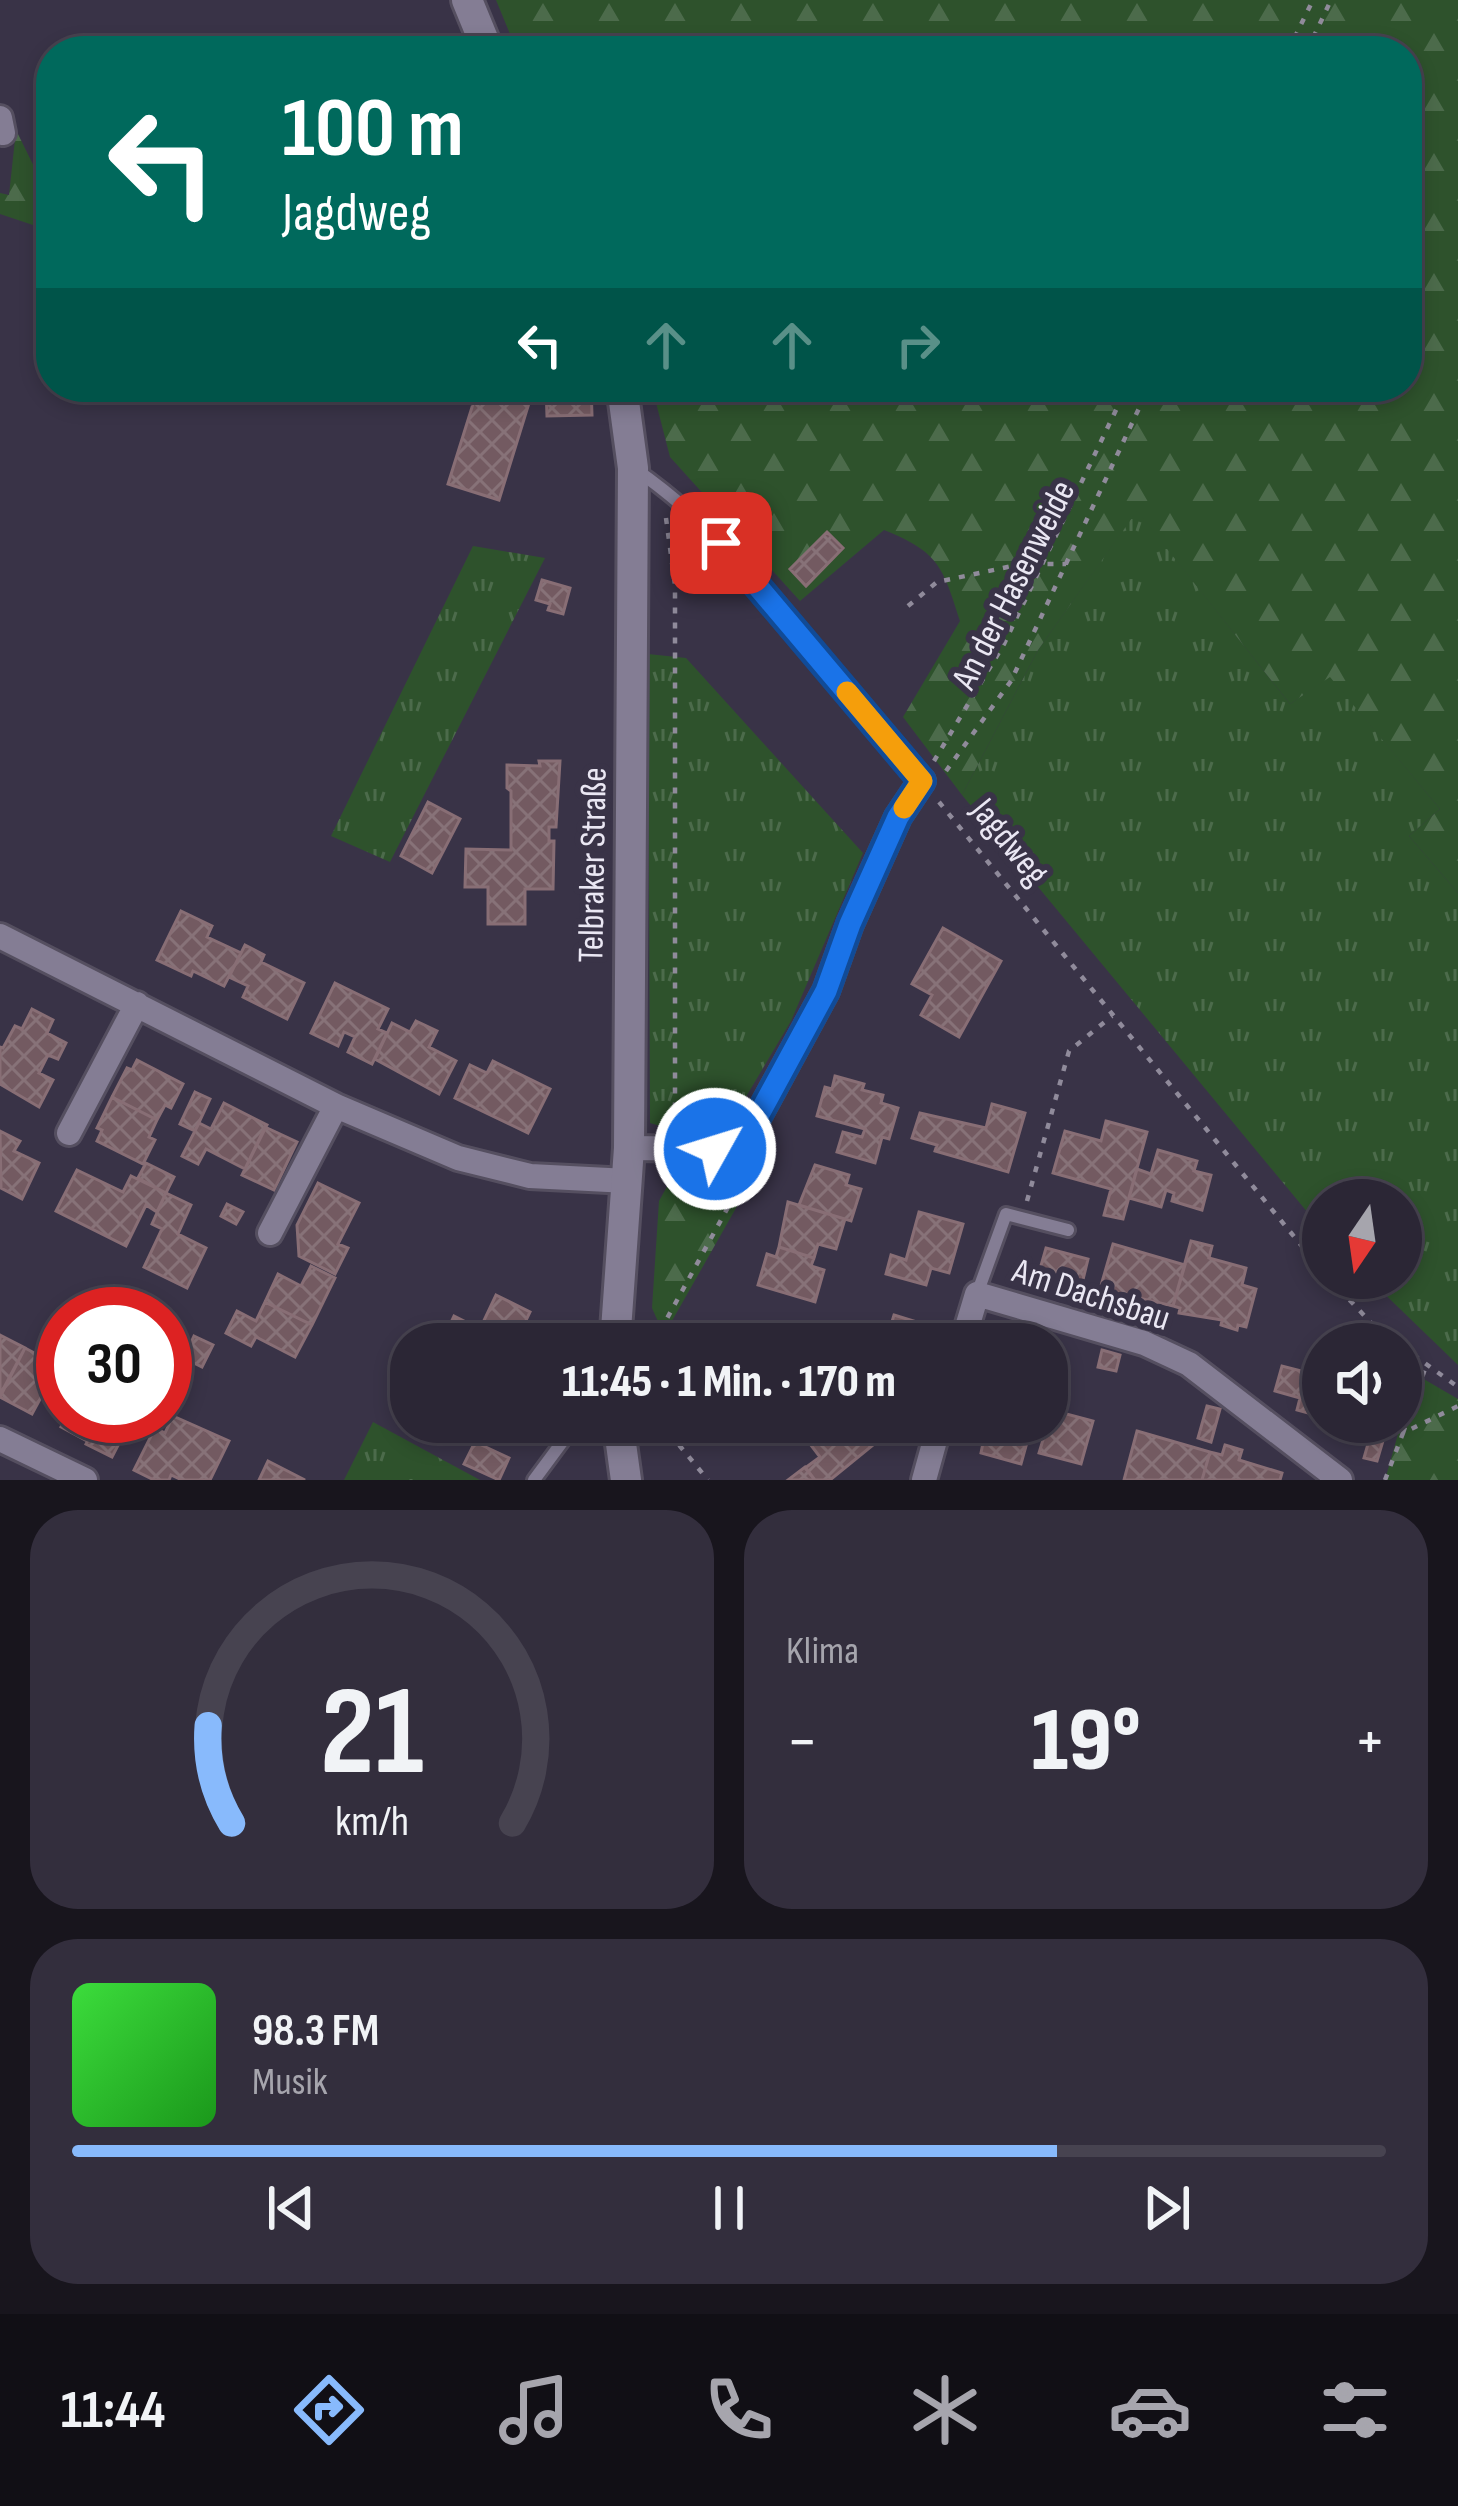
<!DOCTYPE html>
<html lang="de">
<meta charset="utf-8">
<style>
body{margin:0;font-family:"Sofia Sans Condensed",sans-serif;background:#332e3d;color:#f1f3f6;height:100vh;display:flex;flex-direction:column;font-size:45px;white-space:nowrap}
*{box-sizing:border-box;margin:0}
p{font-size:39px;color:#a6a5ad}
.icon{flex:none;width:66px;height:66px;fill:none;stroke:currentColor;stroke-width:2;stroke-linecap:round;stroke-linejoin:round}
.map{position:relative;height:1480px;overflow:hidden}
.side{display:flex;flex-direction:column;gap:30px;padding:30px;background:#18151d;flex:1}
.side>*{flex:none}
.hud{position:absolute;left:36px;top:36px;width:1386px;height:366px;border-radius:48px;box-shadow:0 6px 18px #0003,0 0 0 3px #474350;background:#00695c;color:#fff;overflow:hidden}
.needle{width:78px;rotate:193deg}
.controls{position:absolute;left:1302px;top:1179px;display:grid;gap:24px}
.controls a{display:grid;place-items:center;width:120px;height:120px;border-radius:50%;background:#2b2635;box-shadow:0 6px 18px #0003,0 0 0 3px #474350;font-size:60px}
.speed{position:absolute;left:36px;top:1287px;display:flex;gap:24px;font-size:60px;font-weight:700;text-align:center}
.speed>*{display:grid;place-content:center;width:156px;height:156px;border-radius:50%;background:#2b2635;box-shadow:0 6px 18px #0003,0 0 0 3px #474350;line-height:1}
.speed .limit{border:18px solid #d22;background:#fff;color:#111}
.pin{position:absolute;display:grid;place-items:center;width:102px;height:102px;color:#fff;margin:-51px;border-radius:24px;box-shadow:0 6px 18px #0006}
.me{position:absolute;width:132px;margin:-66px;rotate:51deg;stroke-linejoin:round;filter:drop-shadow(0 0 9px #0008)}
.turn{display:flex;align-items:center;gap:42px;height:252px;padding:0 48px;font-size:54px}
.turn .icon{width:156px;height:156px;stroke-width:2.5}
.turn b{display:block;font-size:84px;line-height:102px}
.lanes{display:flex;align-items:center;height:114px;padding:0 48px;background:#0003;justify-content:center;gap:60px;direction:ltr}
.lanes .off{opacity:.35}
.big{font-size:90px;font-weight:800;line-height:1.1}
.side .card{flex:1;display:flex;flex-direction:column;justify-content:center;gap:18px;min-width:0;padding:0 42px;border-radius:48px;background:#332e3d}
.side .dial{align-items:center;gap:0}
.dial svg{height:312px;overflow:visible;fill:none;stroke:#474350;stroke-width:7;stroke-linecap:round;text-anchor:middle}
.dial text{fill:#f1f3f6;stroke:none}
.song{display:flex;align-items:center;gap:36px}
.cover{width:144px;height:144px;border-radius:18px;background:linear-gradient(135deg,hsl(120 70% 55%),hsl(120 70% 35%))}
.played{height:12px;border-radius:6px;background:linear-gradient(90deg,#88bafc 75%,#474350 75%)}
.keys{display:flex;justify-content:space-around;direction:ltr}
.heat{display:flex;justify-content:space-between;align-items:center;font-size:66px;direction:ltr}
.side .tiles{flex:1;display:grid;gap:30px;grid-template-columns:1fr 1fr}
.card:last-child{grid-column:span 2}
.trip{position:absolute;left:390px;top:1323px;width:678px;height:120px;border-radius:48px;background:#2b2635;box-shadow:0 6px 18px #0003,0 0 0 3px #474350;font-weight:800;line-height:120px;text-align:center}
.tab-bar{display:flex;height:192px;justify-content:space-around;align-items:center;background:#110f15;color:#a6a5ad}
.tab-bar .icon{width:84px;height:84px}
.tab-bar .active{color:#88bafc}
.tab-bar b{font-size:54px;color:#f1f3f6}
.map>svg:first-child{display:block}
</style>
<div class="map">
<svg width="1458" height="1480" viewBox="0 0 1458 1480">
<defs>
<pattern id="grass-tufts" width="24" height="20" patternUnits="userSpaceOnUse" patternTransform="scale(3)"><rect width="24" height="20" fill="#2e522c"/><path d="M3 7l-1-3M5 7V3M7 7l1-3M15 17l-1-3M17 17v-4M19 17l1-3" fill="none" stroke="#4c6b4b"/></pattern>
<pattern id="forest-firs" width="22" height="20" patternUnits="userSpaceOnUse" patternTransform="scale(3)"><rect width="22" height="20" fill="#2e522c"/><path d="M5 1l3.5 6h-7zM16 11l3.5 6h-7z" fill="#4c6b4b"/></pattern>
<pattern id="building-cross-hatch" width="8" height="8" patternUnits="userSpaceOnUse" patternTransform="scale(3)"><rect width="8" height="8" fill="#735a61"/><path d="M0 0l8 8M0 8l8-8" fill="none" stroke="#877278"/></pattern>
</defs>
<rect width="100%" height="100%" fill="#393347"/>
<path fill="url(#grass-tufts)" d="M1137,510L1290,704L1330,676L1440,809L1409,836L1458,893V1365L1368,1278H1401V1200H1323V1231L962,795L1038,650Z
M473,546L545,558L390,862L331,836Z
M648,654L686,658L863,853L791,1021L731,1122L691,1135L650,1123Z
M373,1422L480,1480H344Z"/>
<path fill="url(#forest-firs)" d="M496,0H1458V893L1409,836L1440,809L1330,677L1290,704L1137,511L1038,650L962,795L903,717L960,621C943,567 939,552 884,530L800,601L670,457L652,387H1407V51H517Z
M16,130L51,201V231L0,214V193L9,195Z
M765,1157L664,1335L652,1308L659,1201L680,1163C709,1169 734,1160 765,1157Z
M1415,1374L1458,1399V1480H1385Z"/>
<path fill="url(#building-cross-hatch)" stroke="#886e75" stroke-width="3" d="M303,38L305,51H234V48Z
M417,387H534L499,500L448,484L473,404Z
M591,387L592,415L547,416L546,388Z
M827,532L843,548L806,586L790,569Z
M542,580L570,588L563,614L548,610L550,604L536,600Z
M539,761H560L556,827H549V841H554L553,889H525V924H488V887H465L466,849L511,850V791L507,788V765L540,766Z
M428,802L460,819L432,873L401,856Z
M181,911L212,926L207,937L241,953L224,986L193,971L191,976L157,960Z
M943,928L1001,961L959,1037L921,1015L932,995L912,984Z
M245,945L264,955L261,962L304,983L287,1019L243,997L248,986L229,977Z
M335,983L388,1009L378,1029L387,1033L372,1064L348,1052L355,1037L344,1032L338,1046L311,1033Z
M32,1009L53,1020L47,1033L66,1043L58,1059L48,1055L39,1073L53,1080L39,1107L0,1084V1047L3,1048L15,1026L22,1029Z
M416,1021L437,1031L429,1047L456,1061L439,1094L375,1059L392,1023L410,1032Z
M137,1060L183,1084L171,1108L165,1105L157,1120L112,1097L127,1068L132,1070Z
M493,1061L550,1089L528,1133L455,1098L470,1065L487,1073Z
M835,1076L864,1084L862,1090L883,1095L881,1103L898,1108L889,1139L882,1137L875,1163L837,1152L843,1132L862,1137L865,1129L817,1116L825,1087L832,1089Z
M195,1092L210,1099L195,1131L180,1124Z
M112,1097L157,1120L149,1137L155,1140L143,1164L97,1141L102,1130L97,1128Z
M224,1103L267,1125L245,1169L206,1149L198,1164L182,1156L199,1123L211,1129Z
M992,1104L1025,1113L1008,1172L935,1151L937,1145L912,1138L920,1113L986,1128Z
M1106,1121L1147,1132L1123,1219L1104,1215L1111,1189L1053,1173L1065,1131L1101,1141Z
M265,1127L297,1142L274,1190L242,1175Z
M0,1131L20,1141L14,1151L39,1163L22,1199L1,1188Z
M1158,1150L1197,1161L1194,1171L1211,1175L1202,1210L1172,1201L1174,1193L1166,1190L1161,1207L1129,1198L1137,1169L1151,1174Z
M146,1163L174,1177L166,1193L138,1178Z
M815,1165L849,1175L846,1185L861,1189L851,1221L799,1205Z
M77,1170L123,1192L131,1176L166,1193L157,1212L146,1205L126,1246L56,1211Z
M318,1183L359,1203L338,1244L348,1248L335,1274L299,1256L297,1225Z
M166,1193L191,1205L178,1234L206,1248L187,1288L144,1267L162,1229L152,1224Z
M788,1202L845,1219L836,1249L818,1244L814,1258L779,1247Z
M227,1204L243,1212L236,1224L221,1216Z
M919,1212L963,1224L949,1273L931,1268L926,1285L886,1274L891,1255L906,1260Z
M1191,1241L1212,1246L1209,1258L1246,1268L1242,1285L1256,1289L1246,1327L1238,1325L1237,1330L1221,1325L1222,1320L1179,1313L1180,1308L1173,1306Z
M1113,1244L1185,1265L1173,1306L1100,1289Z
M779,1247L814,1258L811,1266L824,1270L815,1302L758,1285L767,1254L776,1257Z
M1046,1248L1088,1259L1081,1288L1038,1276Z
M311,1266L335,1278L312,1325L265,1302L278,1274L301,1286Z
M496,1295L530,1312L519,1335L537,1344H441L454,1316L480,1329Z
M265,1302L312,1325L295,1357L256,1337L251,1346L226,1333L237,1311L256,1321Z
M894,1315L933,1327L928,1344H885Z
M0,1335L25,1348L0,1395Z
M194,1336L213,1345L202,1367L184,1358Z
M1316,1345L1323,1347V1417L1297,1410L1300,1398L1275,1391L1282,1366L1309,1373Z
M25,1348L55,1364L58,1357L63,1360L61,1395L46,1388L32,1414L0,1397Z
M1102,1350L1120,1355L1116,1371L1098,1367Z
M409,1385L411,1386V1420L395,1412Z
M1047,1391L1060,1394L1055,1411L1093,1421L1081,1464L1039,1453L1046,1430L1033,1426L1034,1422H1047Z
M1207,1406L1220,1409L1211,1442L1198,1438Z
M67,1416H100L87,1441L61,1427Z
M100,1416H152L141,1437L126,1430L112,1457L86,1444Z
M173,1416L229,1441L210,1480H182L171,1475L169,1480H154L134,1470L155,1428L165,1433Z
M416,1422H468L458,1443Z
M806,1422H855L873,1445L830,1480H815L805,1468L820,1457L798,1428Z
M971,1422H1014L1009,1441L1026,1446L1021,1464L981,1453L983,1443L967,1438Z
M1343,1422H1395L1391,1436L1385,1434L1377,1461L1364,1458L1372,1430Z
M1137,1431L1210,1452L1202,1480H1124Z
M475,1442L509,1458L499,1480L464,1464Z
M1225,1445L1242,1450L1239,1460L1282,1473L1280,1480H1202L1210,1452L1222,1455Z
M268,1461L305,1480H259Z
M805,1467L815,1480H788Z"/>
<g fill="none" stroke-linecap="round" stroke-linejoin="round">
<defs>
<path id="service" d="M635,469C747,546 835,677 922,781
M977,1294L1006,1214L1068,1230
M534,1480L577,1422"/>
<path id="minor" d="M0,118L3,133
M0,936L336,1106L458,1158L530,1176L628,1181
M69,1133L137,1004
M629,1148L715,1149L740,1138L757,1118L826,991L850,924L898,817L922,781
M270,1233L336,1106
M962,1344L977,1294L1144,1343L1189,1364L1340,1480
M0,1439L85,1480
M924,1480L940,1422"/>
<path id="tertiary" d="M467,0L488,51
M615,1344L629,1148L633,468L622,387
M618,1422L626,1480"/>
</defs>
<use href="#service" stroke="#554f60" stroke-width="18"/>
<use href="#minor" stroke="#554f60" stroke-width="30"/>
<use href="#tertiary" stroke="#554f60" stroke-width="36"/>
<path stroke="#908b9b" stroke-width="4.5" stroke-dasharray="6 9" stroke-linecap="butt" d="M1288,51L1313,0
M1307,51L1331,0
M666,518L675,585V1124
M908,606L937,582L1022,564H1066
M934,761L1004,644L1127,387
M946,771L1011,681L1149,387
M939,802L1323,1272
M1027,1201L1069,1051L1112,1016
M1329,1278L1374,1326L1398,1344
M653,1344L749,1169L746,1161
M1401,1346L1458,1387
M660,1422L708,1480
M1403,1433L1426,1366
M1385,1480L1403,1433L1458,1406"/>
<use href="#service" stroke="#847d94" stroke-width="12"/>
<use href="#minor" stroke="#847d94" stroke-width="24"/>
<use href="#tertiary" stroke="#847d94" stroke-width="30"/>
</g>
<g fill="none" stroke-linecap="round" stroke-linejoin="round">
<defs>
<path id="route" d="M715,1149L740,1138L757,1118L826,991L850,924L898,817L922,781L721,543"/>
</defs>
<use href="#route" stroke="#114b97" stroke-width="30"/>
<use href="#route" stroke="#1a73e8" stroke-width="21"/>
<path stroke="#f59e0b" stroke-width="21" d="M847,692L922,781L904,808"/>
</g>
<g text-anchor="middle" stroke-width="12" stroke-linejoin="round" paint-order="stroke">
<g font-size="36" fill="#eae7f3" stroke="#393347">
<text transform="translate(1012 584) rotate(-63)" y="13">An der Hasenweide</text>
<text transform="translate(1011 841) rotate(51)" y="13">Jagdweg</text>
<text transform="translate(591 865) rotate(-89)" y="13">Telbraker Straße</text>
<text transform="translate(1092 1293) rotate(18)" y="13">Am Dachsbau</text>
</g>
</g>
</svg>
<div class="controls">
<a><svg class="needle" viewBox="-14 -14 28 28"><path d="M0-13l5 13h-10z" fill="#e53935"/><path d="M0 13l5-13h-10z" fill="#a6a5ad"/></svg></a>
<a><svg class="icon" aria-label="sound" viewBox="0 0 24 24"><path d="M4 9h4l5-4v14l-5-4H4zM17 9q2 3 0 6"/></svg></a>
</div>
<div class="speed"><div class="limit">30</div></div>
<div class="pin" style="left:721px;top:543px;background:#d93025"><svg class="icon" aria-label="arrive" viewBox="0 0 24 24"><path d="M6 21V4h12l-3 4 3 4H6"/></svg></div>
<svg class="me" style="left:715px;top:1149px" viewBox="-20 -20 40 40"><circle r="17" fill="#1a73e8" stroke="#fff" stroke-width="3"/><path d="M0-11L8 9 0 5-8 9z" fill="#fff"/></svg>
<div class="trip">11:45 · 1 Min. · 170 m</div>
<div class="hud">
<div class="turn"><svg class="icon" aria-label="left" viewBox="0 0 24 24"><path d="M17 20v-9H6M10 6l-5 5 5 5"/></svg><div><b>100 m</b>Jagdweg</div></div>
<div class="lanes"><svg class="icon" aria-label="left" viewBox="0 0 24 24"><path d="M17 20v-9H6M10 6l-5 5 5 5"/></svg><svg class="icon off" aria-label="ahead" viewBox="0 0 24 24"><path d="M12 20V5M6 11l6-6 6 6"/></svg><svg class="icon off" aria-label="ahead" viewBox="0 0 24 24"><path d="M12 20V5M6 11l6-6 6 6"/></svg><svg class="icon off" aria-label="right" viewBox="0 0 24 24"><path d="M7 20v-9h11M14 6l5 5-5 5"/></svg></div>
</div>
</div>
<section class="side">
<div class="tiles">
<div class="card dial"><svg viewBox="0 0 100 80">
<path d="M14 69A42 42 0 1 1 86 69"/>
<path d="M14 69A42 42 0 0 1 8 44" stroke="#88bafc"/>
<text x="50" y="56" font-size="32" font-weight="700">21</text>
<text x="50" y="72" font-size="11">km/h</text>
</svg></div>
<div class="card"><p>Klima</p>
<div class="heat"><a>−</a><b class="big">19°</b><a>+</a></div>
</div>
<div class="card">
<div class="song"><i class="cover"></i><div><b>98.3 FM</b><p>Musik</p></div></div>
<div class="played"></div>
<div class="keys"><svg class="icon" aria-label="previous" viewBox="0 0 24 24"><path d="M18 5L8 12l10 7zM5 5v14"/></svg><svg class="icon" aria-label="pause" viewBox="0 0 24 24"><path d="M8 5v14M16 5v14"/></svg><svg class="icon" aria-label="next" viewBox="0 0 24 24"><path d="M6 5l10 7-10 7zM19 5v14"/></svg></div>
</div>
</div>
</section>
<nav class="tab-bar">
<b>11:44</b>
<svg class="icon active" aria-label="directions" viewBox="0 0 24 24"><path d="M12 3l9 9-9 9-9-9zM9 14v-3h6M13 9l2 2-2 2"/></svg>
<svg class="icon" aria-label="music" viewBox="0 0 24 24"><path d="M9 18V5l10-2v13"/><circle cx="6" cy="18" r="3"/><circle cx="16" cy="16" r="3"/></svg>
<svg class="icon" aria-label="phone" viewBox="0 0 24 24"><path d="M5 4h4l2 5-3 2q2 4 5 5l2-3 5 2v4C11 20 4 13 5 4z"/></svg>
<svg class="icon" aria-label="climate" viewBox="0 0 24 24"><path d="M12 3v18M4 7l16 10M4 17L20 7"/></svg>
<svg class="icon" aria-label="car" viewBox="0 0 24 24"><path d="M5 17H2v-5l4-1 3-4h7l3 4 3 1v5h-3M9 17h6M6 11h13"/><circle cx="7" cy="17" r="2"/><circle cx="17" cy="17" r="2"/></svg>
<svg class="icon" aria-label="filters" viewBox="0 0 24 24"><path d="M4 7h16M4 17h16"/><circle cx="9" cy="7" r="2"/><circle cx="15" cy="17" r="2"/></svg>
</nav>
